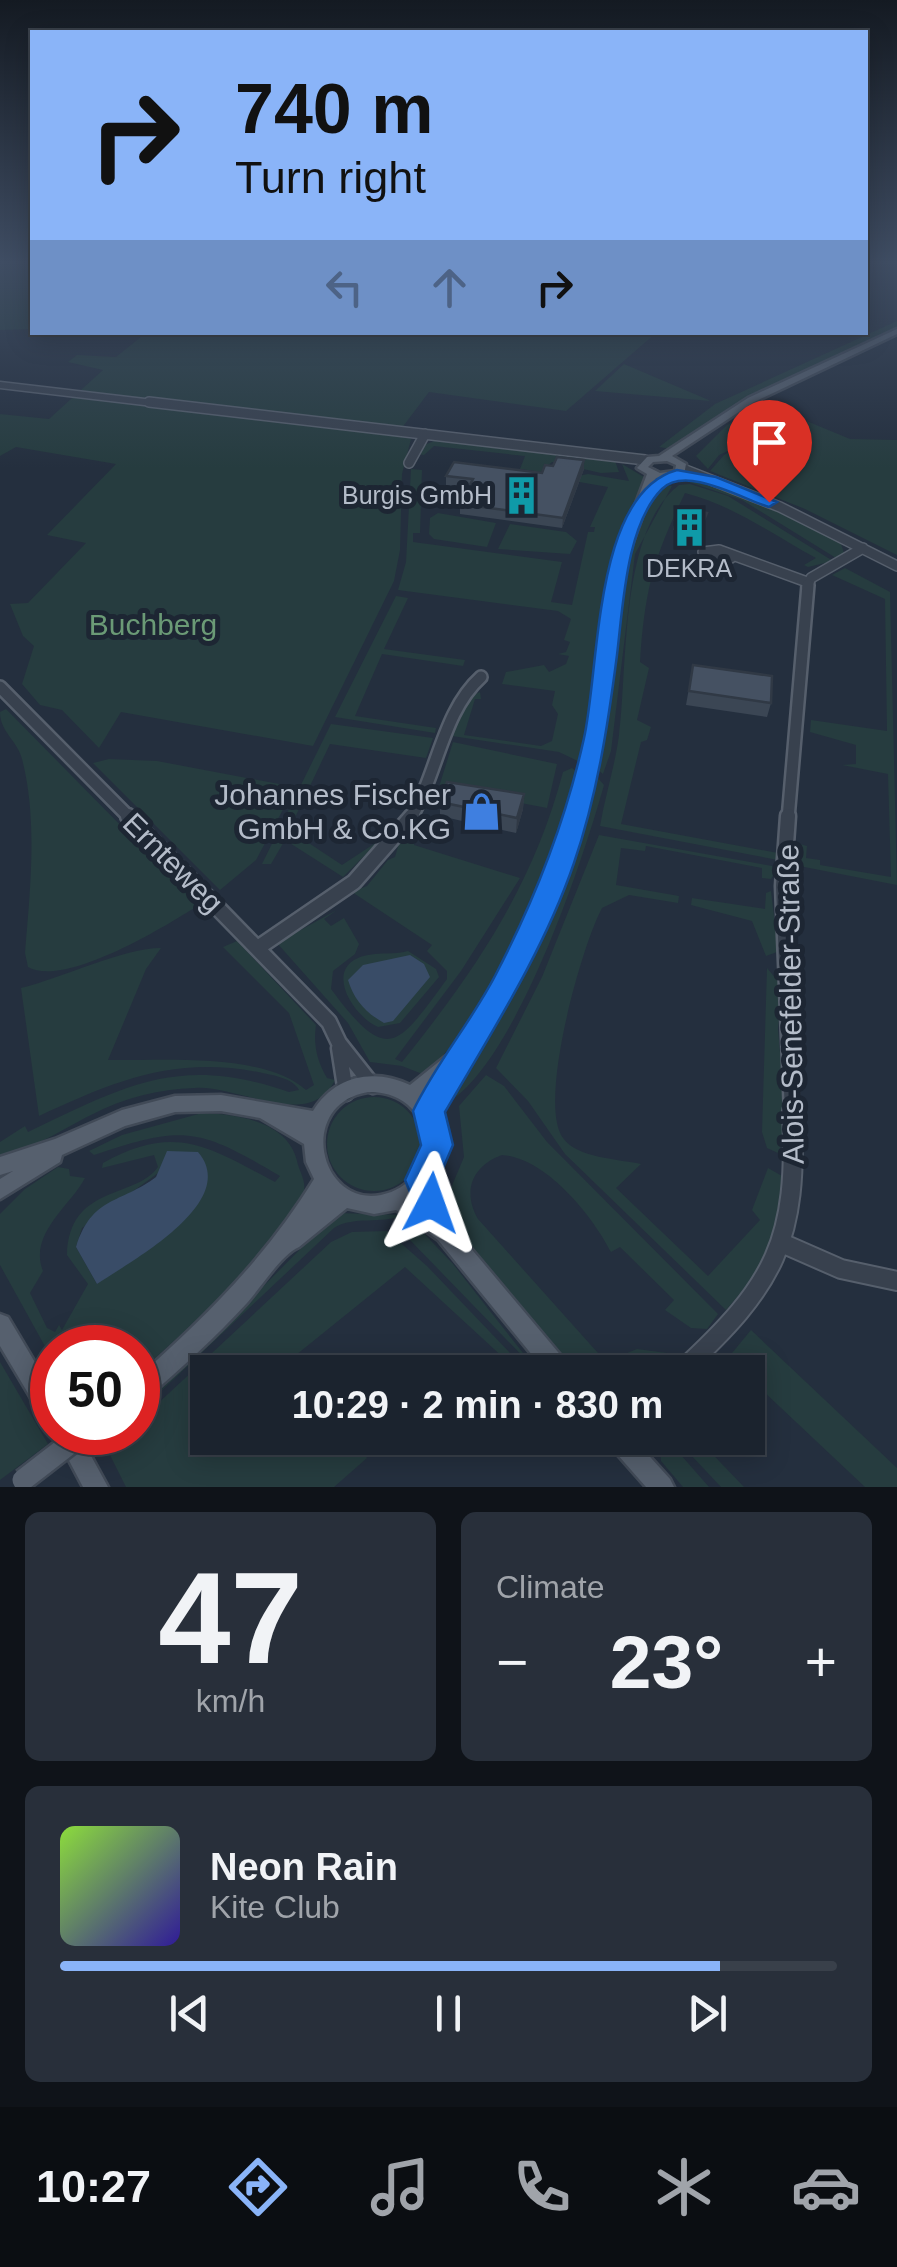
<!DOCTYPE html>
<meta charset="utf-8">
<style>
body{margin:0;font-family:Arial,sans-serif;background:#282f3a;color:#f1f3f6;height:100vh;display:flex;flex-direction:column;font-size:38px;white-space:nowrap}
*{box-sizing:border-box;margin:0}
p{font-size:32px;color:#a0a4aa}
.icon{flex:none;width:55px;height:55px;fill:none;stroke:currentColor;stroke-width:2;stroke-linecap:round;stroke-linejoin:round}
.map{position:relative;height:1487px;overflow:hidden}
.details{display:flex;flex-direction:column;gap:25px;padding:25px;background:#0f1319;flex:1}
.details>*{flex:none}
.top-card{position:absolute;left:30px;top:30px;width:838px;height:305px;border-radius:0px;box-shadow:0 5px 25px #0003,0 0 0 2px #39404a;background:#8ab4f8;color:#111;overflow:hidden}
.speed{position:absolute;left:30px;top:1325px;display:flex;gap:20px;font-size:50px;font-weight:700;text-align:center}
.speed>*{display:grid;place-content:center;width:130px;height:130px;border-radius:50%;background:#1b232e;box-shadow:0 5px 25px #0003,0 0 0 2px #39404a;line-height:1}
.speed .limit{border:15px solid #d22;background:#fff;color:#111}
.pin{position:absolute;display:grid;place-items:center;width:85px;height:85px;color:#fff;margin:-102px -42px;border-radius:50% 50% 50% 0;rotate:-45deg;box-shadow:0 0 10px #0007}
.pin .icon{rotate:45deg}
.me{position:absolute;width:110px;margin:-55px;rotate:4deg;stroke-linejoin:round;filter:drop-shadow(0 0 8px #0008)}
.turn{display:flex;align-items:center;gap:35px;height:210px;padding:0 40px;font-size:45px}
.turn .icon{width:130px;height:130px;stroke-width:2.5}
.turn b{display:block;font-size:70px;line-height:85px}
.lanes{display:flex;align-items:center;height:95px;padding:0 40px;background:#0003;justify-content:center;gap:50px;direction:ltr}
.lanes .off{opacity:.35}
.big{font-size:75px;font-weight:700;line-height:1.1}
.details .card{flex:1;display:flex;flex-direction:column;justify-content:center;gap:15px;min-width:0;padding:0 35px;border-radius:15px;background:#282f3a}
.details .dial{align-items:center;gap:0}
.dial b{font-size:130px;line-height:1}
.song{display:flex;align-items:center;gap:30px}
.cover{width:120px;height:120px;border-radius:15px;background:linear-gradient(135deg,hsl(90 70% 55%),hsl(250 70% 35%))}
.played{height:10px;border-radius:5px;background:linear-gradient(90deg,#8ab4f8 85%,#39404a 85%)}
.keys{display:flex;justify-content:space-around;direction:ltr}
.heat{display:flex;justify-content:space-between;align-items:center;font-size:55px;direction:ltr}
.details .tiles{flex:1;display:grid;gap:25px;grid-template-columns:1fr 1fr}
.card:last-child{grid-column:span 2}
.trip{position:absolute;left:190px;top:1355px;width:575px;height:100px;border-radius:0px;background:#1b232e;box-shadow:0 5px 25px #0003,0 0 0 2px #39404a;font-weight:700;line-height:100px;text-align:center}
.dock{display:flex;height:160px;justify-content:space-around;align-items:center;background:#0b0e12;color:#a0a4aa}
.dock .icon{width:70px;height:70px}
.dock .active{color:#8ab4f8}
.dock b{font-size:45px;color:#f1f3f6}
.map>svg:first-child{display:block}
</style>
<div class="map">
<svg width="897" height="1487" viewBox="0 0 897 1487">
<rect width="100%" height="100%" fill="#242f3e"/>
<path fill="#263c3f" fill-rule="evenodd" d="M0,260H32V329L0,330Z
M897,321V328L753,394L672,449L659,447L715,404Z
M146,333H656L566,411L429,392L398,433L411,439L402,474L400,550L394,581L313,746L121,712L99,748L62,710L40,705L22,684L34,646L23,636L10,604L28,603L86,543L47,535L116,464L16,447L0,456V414L49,419L103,370L68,362L77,355L116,357Z
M624,364L711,401L595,391Z
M768,405L850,439L897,440V555L805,509L710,471L724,455L739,446L719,455L708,469L696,456L727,425Z
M439,439L615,461L619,472L601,473L552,462L541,472L520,469L525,456L434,446L424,455L418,454L422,446Z
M622,464L649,480C605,561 602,654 588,744L582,763L559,752L452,736C458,718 462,700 480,692L481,699H475L464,735L541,746L552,741L558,714L552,705L555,691L502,684L506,672L544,665L549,672L566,664L569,656L558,654L566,652L570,642L564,640L571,619L558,611L398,590L406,562L411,469L422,470L420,533H413V542L562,562L551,602L572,605L588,532H594L595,527H590L608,487L562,479L588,474L629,481Z
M694,479L772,505L840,541L844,553L836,558L742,500L689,482Z
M661,484L672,486L635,554L611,751L603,774L596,768C611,677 607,560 661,484Z
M690,484L728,496L833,561L808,567L804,565L816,558C773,535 735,506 685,493C653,559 645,589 640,662L649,668L637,720L651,727L647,740L641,742L621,824L778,853V860L600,826C605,796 615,766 619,735C628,667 619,531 679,485Z
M438,513L496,523L487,547L434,539L429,534L430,518Z
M510,524L566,532L577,541L570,554L498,549Z
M845,568L890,592L897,885L799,866L800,844L807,846L806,858L820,860V865L891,877L888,774L842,765L856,764V745L810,732L811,720L887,731L885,599L832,575Z
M396,596L408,598L384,649L465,660L463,666L382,654L355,716L436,728L435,733L335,717Z
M6,709L199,905C166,926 65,988 28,967L25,953C30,891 38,820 22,759C17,740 0,732 0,712Z
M331,724L433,738L426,758L330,744L289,830L342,865L380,840L343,877L285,840L271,864H262Z
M453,742L557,764L547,808L439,787Z
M109,759L157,761L295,787L256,860L220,890L93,763Z
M572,768L580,774C553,882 505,993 425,1075L402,1066L370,1062L348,1023L277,943L337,910L324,919L331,926L344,918L359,944L355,954L333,971L331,989C388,1066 397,1047 447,979V971L427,951L432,945L352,892L367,886L388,860L395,857L399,843L419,819L414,845L520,878L461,971L395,1059L402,1062C475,971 533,886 563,772Z
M597,777L604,785C582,864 519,1051 453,1099L448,1095L532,950L569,864Z
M599,835L778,867L771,879L762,878V868L646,846L645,851L621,848L616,885L679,896L678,903L629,895L602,908C582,945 537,1103 563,1138C577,1158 618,1159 641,1164L616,1188L708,1276L760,1220L752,1210L768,1168L782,1176C801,1214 751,1283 726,1310L565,1154L528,1101L496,1068L542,977Z
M771,891L776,934L781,936L777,952L766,956L752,921L691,905L692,898L765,909L766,893Z
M237,941L316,1025C313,1044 317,1061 327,1078L335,1080C310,1132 239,1085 195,1088C159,1089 123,1098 91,1115C61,1130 34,1149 0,1156V1142L25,1126L28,1132C126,1085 180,1054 289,1092L299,1090C293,1078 272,1075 258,1072C173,1056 115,1081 39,1116L21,988C62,978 124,948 161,948L146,969L108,1060C161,1061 265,1052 306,1090L314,1085L289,1013L223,947Z
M408,951L436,969L439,977L400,1023L378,1027C351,1015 321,964 368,955C382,952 393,955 408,951Z
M767,968L782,986L778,1029L787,1131L778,1153L767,1148L762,1132Z
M486,1075L504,1086L547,1142L718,1314L707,1329L691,1328L665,1310L674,1300L620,1247L611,1252C592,1215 546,1158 502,1155C472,1166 462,1191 478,1219L606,1362L637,1349L674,1354L660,1372H578L498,1285L443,1207L464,1157L459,1106Z
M327 1144a47 47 0 1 1 94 0a47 47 0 1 1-94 0Z
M202,1113C238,1114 288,1122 297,1161C299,1171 306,1180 304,1191C296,1229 172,1345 138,1373V1348H52V1359L0,1265V1214L25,1189L58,1167L69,1169L70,1176L85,1178C71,1205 28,1234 43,1271L30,1293L47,1328L55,1332L59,1325L62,1330L88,1284L67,1255C69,1184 136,1199 158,1167L154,1155L102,1168L103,1163C176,1122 210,1148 275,1182L280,1176C199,1128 185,1124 94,1155L89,1151L122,1135ZM161,1171L97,1284L76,1247L82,1228Z
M336,1213L403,1215C381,1225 355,1215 334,1228L141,1410Z
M414,1223L453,1264L538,1372L408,1238L403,1230Z
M387,1231L427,1266L528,1372H519L405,1267L296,1355L307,1372H208V1438H353L367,1458L334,1487H126L106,1447L125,1433L138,1432V1422L331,1242L352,1232Z
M751,1330L897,1468V1487H865L728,1358Z
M0,1362L48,1444L0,1480Z
M659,1438H666L709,1487H683L661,1461Z
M675,1438H697L744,1487H721Z"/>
<path fill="#394c67" d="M410,955L424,964L430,977L393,1021L384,1023C366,1013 354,1000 348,980L363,965Z
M167,1151L198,1152C241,1202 131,1261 97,1284L76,1247C92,1196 120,1204 156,1177Z"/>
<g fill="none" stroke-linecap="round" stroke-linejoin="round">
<defs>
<path id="minor-far4" d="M0,385L170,405"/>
<path id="minor-far3" d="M149,402L645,460
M409,463L425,434
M683,469L780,507L897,566
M731,558L710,559L703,552L719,550L807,582
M807,587L811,578L863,548"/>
<path id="minor-far2" d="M0,687L131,819
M410,819C438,774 442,712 481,677
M788,819L808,585"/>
<path id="minor-far1" d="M128,816L329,1022L339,1043L373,1086
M788,816L783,886L792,1114
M259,947L354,882L412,816
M339,1048L346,1093"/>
<path id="minor" d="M784,1244L841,1269L897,1281
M680,1372C776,1284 798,1241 792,1111"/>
<path id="major" d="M897,329V334L754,402L672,456L686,464L684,475L656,478L624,567L602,737L569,864L513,987L437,1115C448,1139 445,1159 432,1183L453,1227L568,1364L571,1372H546L438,1240L396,1210L374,1214L347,1208L299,1247C281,1255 262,1286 247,1303C216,1337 181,1368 146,1399L138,1402V1377C205,1318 267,1256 314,1179L306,1162L304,1144L260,1118L221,1111L175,1112L125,1126L62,1155L60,1162L0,1199V1179L13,1171L0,1175V1157L55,1139L122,1110L175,1096L221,1095L313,1111C335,1075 374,1068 410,1085L446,1056L453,1055L500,979L553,864L588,737L612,567L647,474L637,468L647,457L659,456L748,398ZM667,461L676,465L675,471L660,473L648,467L653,462ZM368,1092C438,1090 445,1182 381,1195C319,1207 296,1104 368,1092Z
M0,1314L8,1317L52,1391V1423L44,1420L0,1346Z
M54,1432H78L108,1487H83Z
M606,1438H633L670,1479L674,1487H646L610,1446Z"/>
</defs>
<use href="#minor-far4" stroke="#565f6c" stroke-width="9"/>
<use href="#minor-far3" stroke="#565f6c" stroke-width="12"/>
<use href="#minor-far2" stroke="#565f6c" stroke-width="16"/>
<use href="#minor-far1" stroke="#565f6c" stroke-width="19"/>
<use href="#minor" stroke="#565f6c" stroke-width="22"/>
<use href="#major" stroke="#414a57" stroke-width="5"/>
<use href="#minor-far4" stroke="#38414e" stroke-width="6"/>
<use href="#minor-far3" stroke="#38414e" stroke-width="9"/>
<use href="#minor-far2" stroke="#38414e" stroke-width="11"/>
<use href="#minor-far1" stroke="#38414e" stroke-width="14"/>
<use href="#minor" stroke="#38414e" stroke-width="18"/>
<use href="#major" fill="#56606e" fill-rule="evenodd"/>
<defs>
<path id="major-bridge" d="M23,1480L85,1432"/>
</defs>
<use href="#major-bridge" stroke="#414a57" stroke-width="26" stroke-linecap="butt"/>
<use href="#major-bridge" stroke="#56606e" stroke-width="21"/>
</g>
<path fill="#3b4654" d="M584,469L562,528L460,514V504L469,488L446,485V476L542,473Z
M675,520L705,523L700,535L673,530Z
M693,665L771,703L767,717L686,705Z
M524,794L523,809L516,833L440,816V802Z"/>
<path fill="#303945" d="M584,460V469L562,528L563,518Z
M524,794L523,809L516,833L517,818Z"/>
<path fill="#455162" stroke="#303945" stroke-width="2.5" d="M557,457L584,460L563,518L460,504L473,479L446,476L454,462L542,473L545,465L553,466Z
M680,508L707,513L702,525L675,520Z
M693,665L772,676L771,703L689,691Z
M447,782L524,794L517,818L440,802Z"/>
<linearGradient id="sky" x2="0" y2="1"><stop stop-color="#141a22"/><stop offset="0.56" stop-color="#3f4d63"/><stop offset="1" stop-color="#3f4d63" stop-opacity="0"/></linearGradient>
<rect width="897" height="468" fill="url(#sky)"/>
<path fill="#1a73e8" stroke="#114b97" stroke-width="2.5" d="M677,470L716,477L777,502L769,507C742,499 686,465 662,489C626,525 623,607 617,655C608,725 597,796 574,863C544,951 491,1033 445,1112L453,1145L438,1180L447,1203L442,1214L431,1219L419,1214L405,1180L421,1145L413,1111C436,1063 472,1021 496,974C535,899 566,820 584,738C600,667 593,493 677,470Z"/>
<defs>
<symbol id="building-bare" viewBox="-9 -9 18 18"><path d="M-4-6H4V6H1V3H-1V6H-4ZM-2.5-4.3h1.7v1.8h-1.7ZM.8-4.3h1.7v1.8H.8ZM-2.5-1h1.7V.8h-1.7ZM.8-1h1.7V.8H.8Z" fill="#0f9aa8" stroke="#1d2633" stroke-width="2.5" paint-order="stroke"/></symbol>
<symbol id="shop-bare" viewBox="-9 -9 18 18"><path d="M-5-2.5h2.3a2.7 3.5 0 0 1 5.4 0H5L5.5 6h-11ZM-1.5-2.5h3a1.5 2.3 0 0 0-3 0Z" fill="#3f7fe0" stroke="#1d2633" stroke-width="2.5" paint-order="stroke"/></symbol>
</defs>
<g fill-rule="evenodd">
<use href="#building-bare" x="494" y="468" width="55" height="55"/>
<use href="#building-bare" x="662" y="500" width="55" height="55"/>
<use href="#shop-bare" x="454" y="784" width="55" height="55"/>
</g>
<g text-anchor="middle" stroke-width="10" stroke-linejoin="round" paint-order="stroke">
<g font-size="25" fill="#b4bcc9" stroke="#1d2633" text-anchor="end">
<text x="492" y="504">Burgis GmbH</text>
<text x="689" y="577" text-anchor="middle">DEKRA</text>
</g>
<g font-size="30" fill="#6b9a76" stroke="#1d2633">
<text x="153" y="635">Buchberg</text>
</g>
<g font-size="30" fill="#b4bcc9" stroke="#1d2633" text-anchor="end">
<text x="451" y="805">Johannes Fischer<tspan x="451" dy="34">GmbH &amp; Co.KG</tspan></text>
</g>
<g font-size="30" fill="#b4bcc9" stroke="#1d2633">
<text transform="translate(173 863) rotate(45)" y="10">Ernteweg</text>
<text transform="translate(791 1004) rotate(-91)" y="10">Alois-Senefelder-Straße</text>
</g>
</g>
</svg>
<div class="speed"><div class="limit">50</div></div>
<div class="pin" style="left:769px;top:502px;background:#d93025"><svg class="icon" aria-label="arrive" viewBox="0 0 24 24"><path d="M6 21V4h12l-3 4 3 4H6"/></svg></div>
<svg class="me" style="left:431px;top:1203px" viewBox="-20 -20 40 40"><path d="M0-17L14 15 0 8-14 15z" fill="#1a73e8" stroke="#fff" stroke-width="4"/></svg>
<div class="trip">10:29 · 2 min · 830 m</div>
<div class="top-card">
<div class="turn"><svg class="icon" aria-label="right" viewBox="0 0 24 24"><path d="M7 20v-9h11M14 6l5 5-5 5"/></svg><div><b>740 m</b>Turn right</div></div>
<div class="lanes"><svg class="icon off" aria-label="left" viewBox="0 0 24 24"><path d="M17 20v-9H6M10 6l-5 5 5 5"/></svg><svg class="icon off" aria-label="ahead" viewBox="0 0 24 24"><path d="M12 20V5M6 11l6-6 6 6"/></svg><svg class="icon" aria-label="right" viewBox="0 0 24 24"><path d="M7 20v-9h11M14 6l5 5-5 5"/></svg></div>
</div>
</div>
<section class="details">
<div class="tiles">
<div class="card dial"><b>47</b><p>km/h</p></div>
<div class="card"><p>Climate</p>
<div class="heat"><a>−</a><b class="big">23°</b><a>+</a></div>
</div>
<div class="card">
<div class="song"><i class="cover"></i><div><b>Neon Rain</b><p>Kite Club</p></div></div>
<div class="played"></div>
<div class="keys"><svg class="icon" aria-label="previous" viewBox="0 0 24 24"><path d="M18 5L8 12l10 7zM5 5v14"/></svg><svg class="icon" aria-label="pause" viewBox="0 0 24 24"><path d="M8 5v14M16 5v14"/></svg><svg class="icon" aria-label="next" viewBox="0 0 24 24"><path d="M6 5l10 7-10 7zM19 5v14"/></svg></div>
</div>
</div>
</section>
<nav class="dock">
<b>10:27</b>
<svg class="icon active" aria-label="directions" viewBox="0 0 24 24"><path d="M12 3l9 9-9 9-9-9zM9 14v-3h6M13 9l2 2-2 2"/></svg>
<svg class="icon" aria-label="music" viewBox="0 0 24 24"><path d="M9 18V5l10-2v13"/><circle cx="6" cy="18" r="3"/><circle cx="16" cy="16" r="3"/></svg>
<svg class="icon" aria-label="phone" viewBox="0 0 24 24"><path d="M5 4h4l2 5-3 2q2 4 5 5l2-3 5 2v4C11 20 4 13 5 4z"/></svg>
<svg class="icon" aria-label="climate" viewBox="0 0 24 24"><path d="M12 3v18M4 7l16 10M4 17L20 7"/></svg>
<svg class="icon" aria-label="car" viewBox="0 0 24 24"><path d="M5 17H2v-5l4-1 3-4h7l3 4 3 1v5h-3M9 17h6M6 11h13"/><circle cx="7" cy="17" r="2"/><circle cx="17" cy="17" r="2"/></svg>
</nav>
